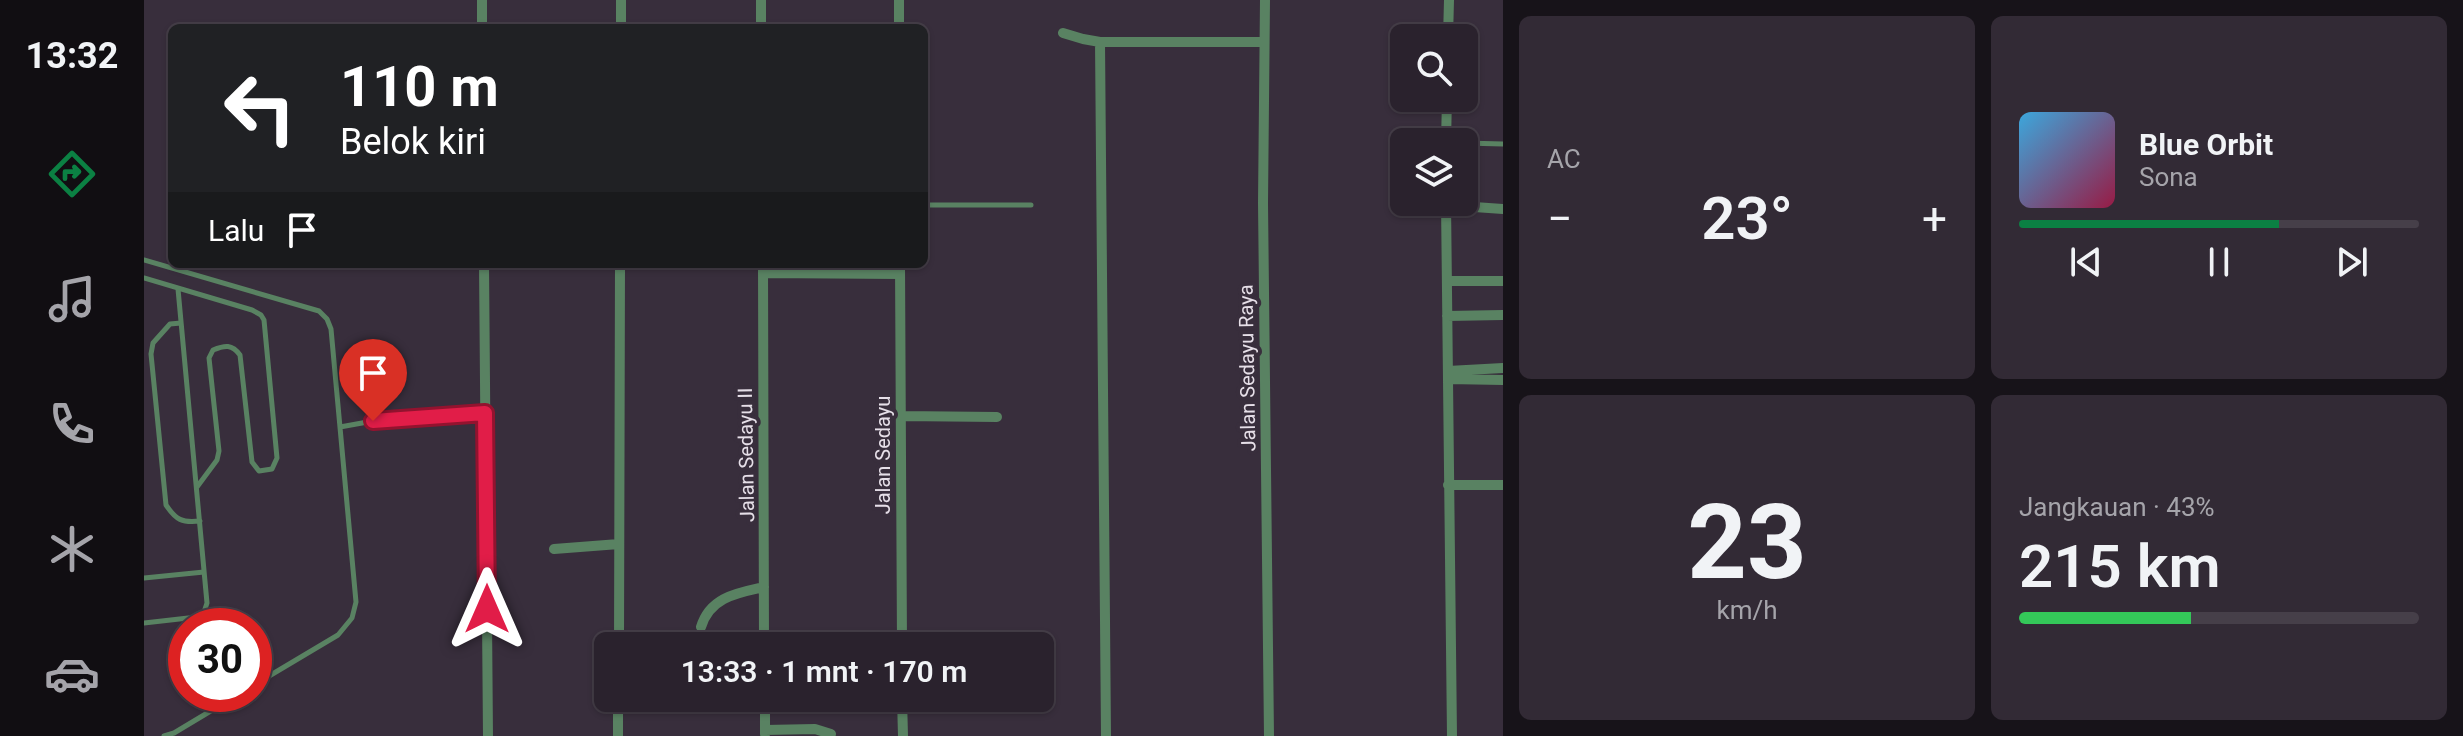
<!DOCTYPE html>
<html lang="id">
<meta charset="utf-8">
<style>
body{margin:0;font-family:Roboto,sans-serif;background:#322a35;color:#f1f3f6;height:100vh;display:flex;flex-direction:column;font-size:30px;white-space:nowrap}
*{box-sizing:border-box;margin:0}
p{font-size:26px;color:#a5a4aa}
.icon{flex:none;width:44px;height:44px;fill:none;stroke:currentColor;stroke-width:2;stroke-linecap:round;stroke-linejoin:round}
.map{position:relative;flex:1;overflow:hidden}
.sheet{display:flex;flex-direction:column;gap:16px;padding:16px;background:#171319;width:960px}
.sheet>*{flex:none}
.guide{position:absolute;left:24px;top:24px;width:760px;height:244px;border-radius:12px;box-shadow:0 2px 6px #0004,0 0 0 2px #463f49;background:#202124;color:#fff;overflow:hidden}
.buttons{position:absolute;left:1246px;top:24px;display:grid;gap:16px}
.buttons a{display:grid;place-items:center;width:88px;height:88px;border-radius:12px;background:#2a222d;box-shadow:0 2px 6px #0004,0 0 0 2px #463f49;font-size:40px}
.speed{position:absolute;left:24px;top:608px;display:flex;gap:16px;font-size:40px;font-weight:700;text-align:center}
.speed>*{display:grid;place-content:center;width:104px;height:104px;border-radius:50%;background:#2a222d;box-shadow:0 2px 6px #0004,0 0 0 2px #463f49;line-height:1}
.speed .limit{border:12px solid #d22;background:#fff;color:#111}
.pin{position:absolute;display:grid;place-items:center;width:68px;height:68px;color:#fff;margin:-82px -34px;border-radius:50% 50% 50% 0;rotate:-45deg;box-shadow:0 0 8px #0007}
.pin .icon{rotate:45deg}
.me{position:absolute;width:88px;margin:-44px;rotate:0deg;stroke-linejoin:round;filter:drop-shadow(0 0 6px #0008)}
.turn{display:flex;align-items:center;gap:28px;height:168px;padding:0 40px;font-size:36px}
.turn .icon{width:104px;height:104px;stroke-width:2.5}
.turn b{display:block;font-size:56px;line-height:68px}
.then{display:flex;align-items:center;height:76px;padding:0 40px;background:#0003;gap:16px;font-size:30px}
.big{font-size:60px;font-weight:600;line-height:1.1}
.sheet .widget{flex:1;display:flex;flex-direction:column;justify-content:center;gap:12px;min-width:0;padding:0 28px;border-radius:12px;background:#322a35}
.sheet .dial{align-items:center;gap:0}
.dial b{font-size:104px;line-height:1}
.song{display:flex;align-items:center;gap:24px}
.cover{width:96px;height:96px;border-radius:12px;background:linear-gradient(135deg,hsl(200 70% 55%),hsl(340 70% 35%))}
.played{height:8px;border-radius:4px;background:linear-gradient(90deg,#0b8043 65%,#463f49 65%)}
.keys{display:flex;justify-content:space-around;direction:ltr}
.heat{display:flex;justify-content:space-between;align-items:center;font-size:44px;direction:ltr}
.charge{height:12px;border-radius:6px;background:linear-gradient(90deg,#34c759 43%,#463f49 0)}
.sheet .tiles{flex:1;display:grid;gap:16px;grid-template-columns:repeat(2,1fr)}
.trip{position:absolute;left:450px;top:632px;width:460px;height:80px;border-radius:12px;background:#2a222d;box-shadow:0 2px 6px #0004,0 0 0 2px #463f49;font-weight:600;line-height:80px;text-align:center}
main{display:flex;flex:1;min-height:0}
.tabs{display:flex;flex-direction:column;width:144px;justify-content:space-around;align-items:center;background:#110e12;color:#a5a4aa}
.tabs .icon{width:56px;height:56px}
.tabs .selected{color:#0b8043}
.tabs b{font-size:36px;color:#f1f3f6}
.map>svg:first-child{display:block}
</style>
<main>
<nav class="tabs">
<b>13:32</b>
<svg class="icon selected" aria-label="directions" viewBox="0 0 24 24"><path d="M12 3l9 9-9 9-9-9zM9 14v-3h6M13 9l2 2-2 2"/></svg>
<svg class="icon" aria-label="music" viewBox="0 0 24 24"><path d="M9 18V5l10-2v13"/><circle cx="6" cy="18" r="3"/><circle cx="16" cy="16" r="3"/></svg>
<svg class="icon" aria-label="phone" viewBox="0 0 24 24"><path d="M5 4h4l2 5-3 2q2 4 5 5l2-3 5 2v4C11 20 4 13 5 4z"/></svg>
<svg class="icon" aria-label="climate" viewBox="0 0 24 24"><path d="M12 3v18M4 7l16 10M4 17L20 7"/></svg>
<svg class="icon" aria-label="car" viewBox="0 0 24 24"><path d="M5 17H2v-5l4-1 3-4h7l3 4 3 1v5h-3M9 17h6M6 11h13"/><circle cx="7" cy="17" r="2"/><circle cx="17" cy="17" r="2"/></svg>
</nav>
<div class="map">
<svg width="1359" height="736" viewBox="0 0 1359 736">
<rect width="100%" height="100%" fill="#382e3c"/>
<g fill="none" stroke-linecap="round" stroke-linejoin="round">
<path stroke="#598262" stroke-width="5" d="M1320,143L1359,144
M780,205H887
M0,260L175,311L183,319L187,329L212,602L208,618L194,635L110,685
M0,278L108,310L117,315L120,320L133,458L128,469L115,471L108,462L96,355C88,344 81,345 69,350L65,358L75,451L73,460L53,487
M37,323L26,324L9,343L7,354L22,505C32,520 38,523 56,521
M196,427L229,421L340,413
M0,578L60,572
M0,623L53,617L60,612L63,603L34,289
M20,736L30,733L95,694"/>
<path stroke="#598262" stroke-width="10" d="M338,0V28
M617,0V28
M755,0V28
M1121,0L1119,203L1125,736
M477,28V0
M919,33L939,39L956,42H1120
M1304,38L1305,0
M956,42L962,736
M1302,142L1303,98
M1302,202L1308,736
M1302,205L1359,209
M340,264L344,736
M619,264L620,646
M756,264L758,646
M619,273L756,274
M1303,281H1359
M1303,316L1359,315
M1304,371L1359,368
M1304,379L1359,380
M757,416L853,417
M1304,485H1359
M410,549L475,544
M557,627C566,597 593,593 620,587
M475,646L476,264
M621,698V734
M758,698L759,736
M621,730L671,729L687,734
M474,736V698"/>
</g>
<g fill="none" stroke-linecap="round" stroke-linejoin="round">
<defs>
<path id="route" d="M229,421L341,413L343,609"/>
</defs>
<use href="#route" stroke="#92132f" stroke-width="20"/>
<use href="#route" stroke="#e11d48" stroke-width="14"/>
</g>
<g text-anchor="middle" stroke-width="8" stroke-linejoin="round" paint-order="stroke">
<g font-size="20" fill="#e6dfe8" stroke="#382e3c">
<text transform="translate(1103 368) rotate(-91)" y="7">Jalan Sedayu Raya</text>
<text transform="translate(602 455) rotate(-91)" y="7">Jalan Sedayu II</text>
<text transform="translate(739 455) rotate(-90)" y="7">Jalan Sedayu</text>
</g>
</g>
</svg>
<div class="buttons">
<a><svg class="icon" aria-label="search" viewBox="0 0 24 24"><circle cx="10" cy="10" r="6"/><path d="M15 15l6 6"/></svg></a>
<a><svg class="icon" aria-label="layers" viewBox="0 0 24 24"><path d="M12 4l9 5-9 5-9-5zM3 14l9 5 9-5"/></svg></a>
</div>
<div class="speed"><div class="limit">30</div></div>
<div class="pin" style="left:229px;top:421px;background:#d93025"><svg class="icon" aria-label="arrive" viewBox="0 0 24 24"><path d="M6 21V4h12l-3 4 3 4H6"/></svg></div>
<svg class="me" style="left:343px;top:609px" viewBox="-20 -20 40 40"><path d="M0-17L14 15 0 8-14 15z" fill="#e11d48" stroke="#fff" stroke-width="4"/></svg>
<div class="trip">13:33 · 1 mnt · 170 m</div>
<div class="guide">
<div class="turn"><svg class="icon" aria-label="left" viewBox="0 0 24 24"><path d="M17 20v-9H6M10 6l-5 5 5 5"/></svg><div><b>110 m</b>Belok kiri</div></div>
<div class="then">Lalu<svg class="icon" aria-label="arrive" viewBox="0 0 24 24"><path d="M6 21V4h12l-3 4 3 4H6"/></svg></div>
</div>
</div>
<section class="sheet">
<div class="tiles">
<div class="widget"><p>AC</p>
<div class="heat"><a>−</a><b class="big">23°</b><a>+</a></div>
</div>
<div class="widget">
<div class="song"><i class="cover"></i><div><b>Blue Orbit</b><p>Sona</p></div></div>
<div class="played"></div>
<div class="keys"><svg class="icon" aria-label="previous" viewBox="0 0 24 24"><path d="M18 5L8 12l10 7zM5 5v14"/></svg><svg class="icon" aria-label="pause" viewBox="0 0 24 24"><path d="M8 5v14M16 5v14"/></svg><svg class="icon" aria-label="next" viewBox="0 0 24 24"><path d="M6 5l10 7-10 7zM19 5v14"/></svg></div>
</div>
<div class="widget dial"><b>23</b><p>km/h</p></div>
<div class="widget"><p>Jangkauan · 43%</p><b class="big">215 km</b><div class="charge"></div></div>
</div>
</section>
</main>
